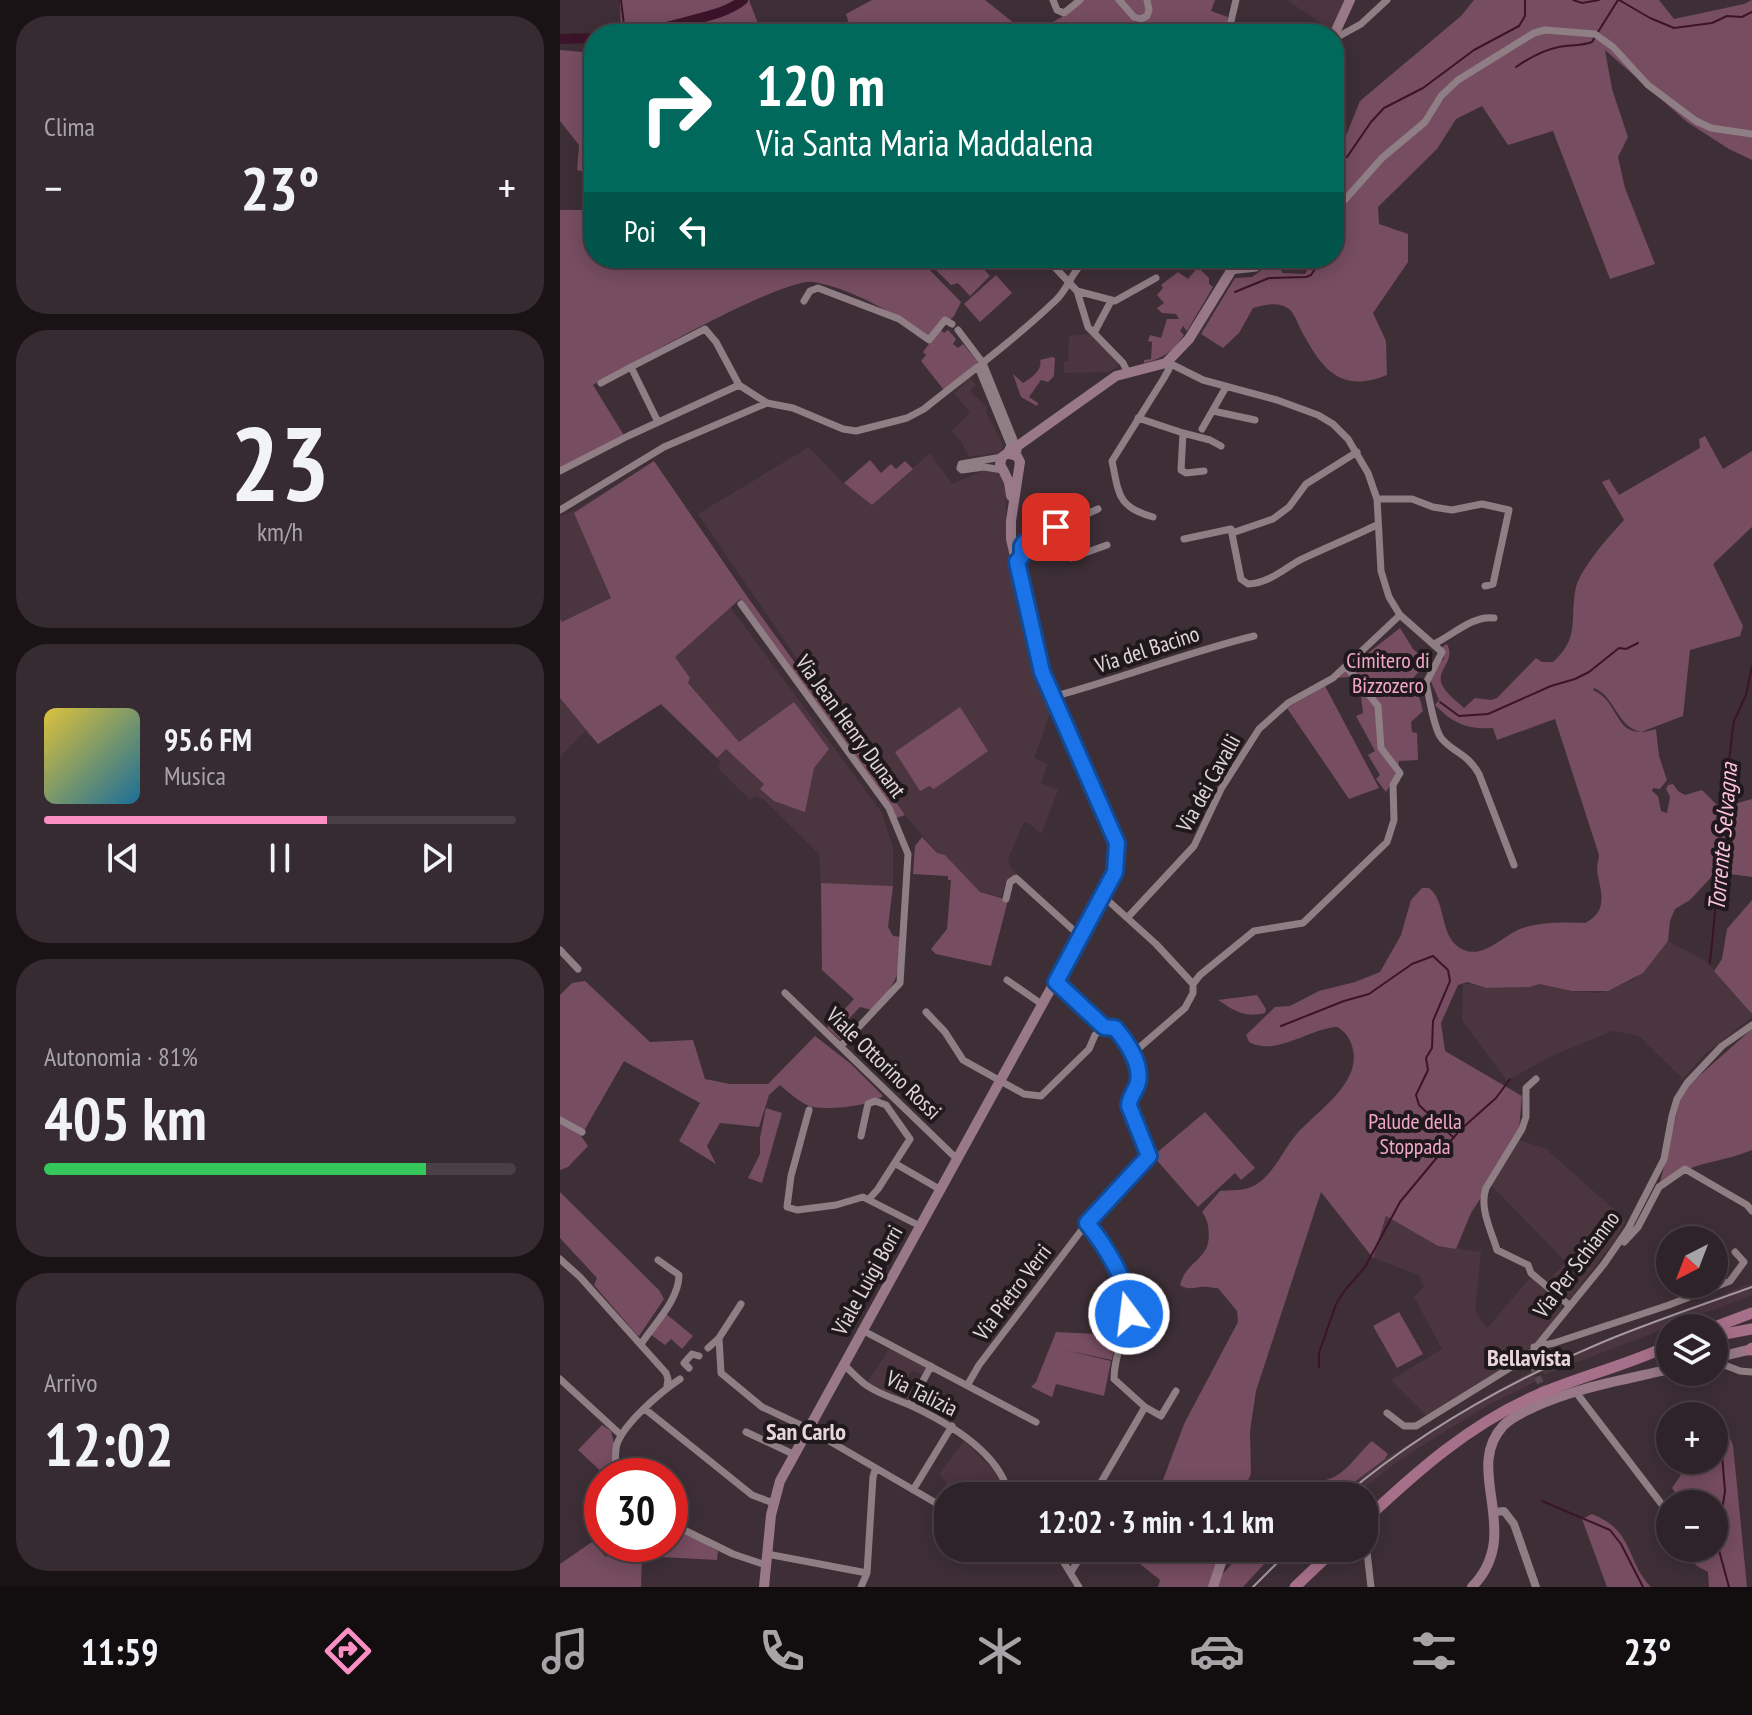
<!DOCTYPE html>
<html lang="it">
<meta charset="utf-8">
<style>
body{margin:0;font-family:"PT Sans Narrow",sans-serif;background:#362b30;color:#f1f3f6;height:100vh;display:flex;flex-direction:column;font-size:30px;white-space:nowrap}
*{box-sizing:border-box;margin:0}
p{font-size:26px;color:#a7a4a8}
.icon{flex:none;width:44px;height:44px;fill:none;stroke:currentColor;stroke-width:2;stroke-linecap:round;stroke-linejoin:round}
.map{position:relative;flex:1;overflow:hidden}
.details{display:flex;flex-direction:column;gap:16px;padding:16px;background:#191316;width:560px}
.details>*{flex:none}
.guide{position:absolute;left:24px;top:24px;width:760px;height:244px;border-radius:32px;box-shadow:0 4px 20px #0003,0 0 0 2px #494045;background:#00695c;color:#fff;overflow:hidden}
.needle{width:52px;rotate:222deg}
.fabs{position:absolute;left:1096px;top:1226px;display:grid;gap:16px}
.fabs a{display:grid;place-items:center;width:72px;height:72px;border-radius:50%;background:#2e2328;box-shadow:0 4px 20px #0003,0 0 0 2px #494045;font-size:40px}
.speed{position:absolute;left:24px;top:1458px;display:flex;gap:16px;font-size:40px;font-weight:700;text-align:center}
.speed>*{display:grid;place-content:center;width:104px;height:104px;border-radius:50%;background:#2e2328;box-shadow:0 4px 20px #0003,0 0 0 2px #494045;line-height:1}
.speed .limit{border:12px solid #d22;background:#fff;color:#111}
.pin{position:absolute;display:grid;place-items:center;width:68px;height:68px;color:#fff;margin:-34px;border-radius:16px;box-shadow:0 4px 12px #0006}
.me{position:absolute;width:88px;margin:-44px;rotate:345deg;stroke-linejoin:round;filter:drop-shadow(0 0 6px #0008)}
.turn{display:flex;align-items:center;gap:28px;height:168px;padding:0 40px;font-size:36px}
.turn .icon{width:104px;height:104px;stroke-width:2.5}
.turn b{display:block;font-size:56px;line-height:68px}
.then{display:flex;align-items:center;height:76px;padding:0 40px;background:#0003;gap:16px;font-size:30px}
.big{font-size:60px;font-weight:700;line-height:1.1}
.details .tile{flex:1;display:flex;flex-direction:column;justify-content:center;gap:12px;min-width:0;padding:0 28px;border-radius:32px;background:#362b30}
.details .dial{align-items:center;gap:0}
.dial b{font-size:104px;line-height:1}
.song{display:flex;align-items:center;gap:24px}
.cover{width:96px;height:96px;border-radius:12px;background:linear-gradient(135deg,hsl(50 70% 55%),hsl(200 70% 35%))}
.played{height:8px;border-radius:4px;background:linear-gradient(90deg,#fb8fc4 60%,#494045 60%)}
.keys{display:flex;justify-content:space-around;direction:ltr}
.heat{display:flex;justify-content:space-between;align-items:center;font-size:44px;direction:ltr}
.charge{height:12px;border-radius:6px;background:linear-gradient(90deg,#34c759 81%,#494045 0)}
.trip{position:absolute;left:374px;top:1482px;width:444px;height:80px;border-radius:32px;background:#2e2328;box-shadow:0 4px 20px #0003,0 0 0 2px #494045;font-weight:700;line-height:80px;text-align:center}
.tab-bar{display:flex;height:128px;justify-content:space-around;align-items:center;background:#120e10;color:#a7a4a8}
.tab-bar .icon{width:56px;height:56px}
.tab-bar .active{color:#fb8fc4}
.tab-bar b{font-size:36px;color:#f1f3f6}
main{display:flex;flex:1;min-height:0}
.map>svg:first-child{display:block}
</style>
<main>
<section class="details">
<div class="tile"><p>Clima</p>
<div class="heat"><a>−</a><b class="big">23°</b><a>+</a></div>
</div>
<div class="tile dial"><b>23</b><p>km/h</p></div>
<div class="tile">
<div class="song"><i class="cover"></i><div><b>95.6 FM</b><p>Musica</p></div></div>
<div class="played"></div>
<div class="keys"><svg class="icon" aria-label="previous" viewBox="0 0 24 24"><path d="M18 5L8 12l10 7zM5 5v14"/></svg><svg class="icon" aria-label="pause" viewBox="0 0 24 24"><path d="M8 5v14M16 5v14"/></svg><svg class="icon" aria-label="next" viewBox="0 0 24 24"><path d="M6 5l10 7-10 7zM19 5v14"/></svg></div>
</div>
<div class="tile"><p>Autonomia · 81%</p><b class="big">405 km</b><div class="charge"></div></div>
<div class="tile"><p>Arrivo</p><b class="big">12:02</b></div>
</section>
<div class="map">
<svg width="1192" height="1587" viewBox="0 0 1192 1587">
<rect width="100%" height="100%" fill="#3e2f36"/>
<path fill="#4b353f" d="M727,0H790L775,33Z
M527,334L532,335L558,361L557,367L549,372L504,373V361H508L509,336Z
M410,378L416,385L410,391L427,407L426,412L443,445V449L437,453L409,457L401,441L391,431L410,413L394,393Z
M249,447L282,482L312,504L370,453L392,484L422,471H435L445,480L447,544L472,660L490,713L474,758L488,764L481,783L498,790L481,834L467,822H464L448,859L450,867L456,873L446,883L441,897L420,892L386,856L377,853L345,815L336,818L332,807L180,599L170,607L322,813L333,847V886L261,883L259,854L203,799L195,796L190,800L158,768L161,762L99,703L38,744L25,731L0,757V516L16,510L94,461L186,595L329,793L138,514Z
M1108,941L1146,961L1192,1014V1017L1144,1055L1123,1079L1079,1036L1053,1031L989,1057L947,1081L902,1020L903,983L926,988L970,987L979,984L1012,991L1040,993L1075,979Z
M958,1140L985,1148L1066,1220L1056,1239L1010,1299L987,1281L1006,1262L930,1184Z
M826,1216L878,1246L921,1252L915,1311L927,1328L971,1277L1002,1302L1001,1310L969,1352L870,1419L831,1380L882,1349L854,1297L864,1287L859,1275L813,1258Z
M1192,1283V1295L984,1375L980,1366Z
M330,1348L366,1368L362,1375L354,1371L350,1373L344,1385L354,1392L349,1403L307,1383Z
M972,1371L977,1381L930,1404L879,1435L834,1464L794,1496H776L825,1459L926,1396Z
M404,1441L442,1478L443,1483L430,1496H388V1507L374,1499L387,1483L379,1474Z"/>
<path fill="#774d61" d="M60,0H189L200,29L199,34H61Z
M312,0H425L459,27L472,34L507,14L515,0H655L651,11L668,17L665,34H292L286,14Z
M914,0H1099L1114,19L1184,4L1192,0V160L1169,149L1127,122L1045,50L1052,89L1068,137L1058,157L1065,188L1095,264L1050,279L993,131L948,145L922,106L896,119L877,149L818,207L819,224L848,234V262L813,313L826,341L827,375C780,394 762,369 741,330C738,324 734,313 729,309C718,301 705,305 693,308L679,333L663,348L641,334L675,278L692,277L714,261L723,273L745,274L754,258H774V165L800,101L901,16Z
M0,50L34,53V175L17,170L19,145L0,121Z
M0,210H34V258H358L401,302L394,316L369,338C334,314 296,290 254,282C224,276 68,366 33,385L65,437L0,468Z
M384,258H417L415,260L430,276L410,296L398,283L391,285L374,268Z
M638,267L649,278V284L653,287L627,331L623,326L620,331L624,335C614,350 603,359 584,363V360L591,359L592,342L588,341L590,335L601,338L607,319H619L616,314L602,313L597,308L604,303L597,295L603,288L601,285L618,272L628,279Z
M436,275L452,293L420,322L404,304Z
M380,329L384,333L388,330L396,339L393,344L398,348L403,344L418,362L384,390L361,361L366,355L363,352Z
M492,357L495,358L494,376L488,382L481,380L469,397L478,403L477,406L461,397L453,374L463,383C471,378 483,370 480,360Z
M1145,436L1163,469L1192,451V527L1153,564L1183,626L1180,636L1130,650L1123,716L1081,732C1057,727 1055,696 1034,688L1033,690C1063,703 1052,743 1096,729L1099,756L1107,780L1100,789L1093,788L1092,791L1098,796L1101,811L1107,813L1110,797L1106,789L1108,785L1113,784L1118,791L1125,795L1142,790L1160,808L1192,799V877L1156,872L1130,900L1115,909L1110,921L1108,941L1083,973L1048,991H1012L979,984L970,987L926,988L907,982L898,985L881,1023L885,1051L962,1096L958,1140L911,1213L896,1249L878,1246L826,1216L813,1258L761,1192L696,1391L690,1431L691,1474L681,1496H597L624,1424L678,1322L677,1311L658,1288C655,1289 652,1287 648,1287C638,1285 630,1292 620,1285C625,1266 638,1263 646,1249C651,1238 649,1220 642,1212L660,1191C669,1190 682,1191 691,1187C711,1179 722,1152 735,1136C755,1112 804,1083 792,1046C789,1037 785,1031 777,1027C750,1028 716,1057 689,1042L686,1035L715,1007L730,1006L759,991L795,982L820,972L841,935L851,900L862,888H869C887,902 879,935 900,948C923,962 943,934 963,928C980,922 1007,922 1025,923C1047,912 1042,895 1038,876C1036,870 1038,862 1039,855L995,719L937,740L933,728C908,730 892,723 875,705L879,700L869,677L874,666L884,659L882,647L887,644C897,663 872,671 884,688C889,696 898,702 904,708L915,698L931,700L937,698L976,658L982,662H993C1021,637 1009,619 1016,587C1021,568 1050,535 1064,520L1042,482L1049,479L1059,495L1140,448L1139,439Z
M310,460L321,473L331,464L336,469L345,461L353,469L312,505L284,483Z
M94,461L186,595L345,815L336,818L332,807L180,599L115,657L130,678L128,683L179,742L234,702L269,749L254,768L245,812L214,801L200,789L204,784L166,749L157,758L101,704L38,744L0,698V619L2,622L51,598L14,513Z
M840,628L853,649L868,662L854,677L863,711L851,722L852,732L857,733L858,760L839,761L838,768L822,748L820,712L789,668Z
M786,670L817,706L820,749L837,774L826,792L816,779L820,775L808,755L815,751L796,716L803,713L801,696L789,677L775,678Z
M765,686L819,788L789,799L727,708Z
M400,707L428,751L374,789L369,786L360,791L335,752Z
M362,837L377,853L385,855L420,892L448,900L431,966L376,954L371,949L387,929L391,880H388V876L353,874L355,846Z
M261,883L333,886L328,927L333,936L342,937C340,974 338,983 312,1010L300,1007L278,1030L284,1036L280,1040L267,1028L294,999L262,970Z
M1192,900V1014L1154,971L1162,959L1167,929Z
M25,981L90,1042L133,1040L145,1079L170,1084H208L255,1036L291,1064L323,1096C312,1106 260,1112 247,1105C237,1100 228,1092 220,1085L209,1095L199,1127L160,1123L147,1146L156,1164L119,1141L140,1103L64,1061L21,1136L28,1146L8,1167L0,1170V995L12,983Z
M697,995L706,1009L705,1013C684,1018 675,1011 658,1000Z
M1192,1029V1150C1156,1165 1130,1160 1099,1187L1122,1091Z
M206,1108L222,1113L202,1183L188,1178L200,1154V1138Z
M645,1112L695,1168L681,1180L675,1173L638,1207L593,1156Z
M0,1192L99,1290L104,1299L79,1336L77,1335L34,1285L37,1278L0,1238Z
M839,1312L863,1354L837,1368L813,1326Z
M105,1313L133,1336L122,1349L111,1339L105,1345L90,1334Z
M496,1332L556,1335L552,1360L505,1350L551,1361L544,1396L496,1384L492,1397L471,1387L476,1382Z
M42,1425L51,1431L54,1443V1476H46L18,1450Z
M1164,1425L1173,1445L1187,1587H1149L1148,1572L1137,1566L1121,1548H1154V1504H1123L1112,1488L1121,1475L1107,1457L1110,1444V1460H1154V1428Z
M812,1441L828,1454L825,1459L776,1496H728C744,1479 750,1485 769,1479C787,1473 798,1453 812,1441Z
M1032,1514C1075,1531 1065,1560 1091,1587H1047L1022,1519Z
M110,1524L158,1551L157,1560L82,1556L81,1587H0V1564L32,1542L46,1557L59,1544H110Z
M578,1548H663L661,1576L686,1548H719L683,1587H598L600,1580L574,1559Z"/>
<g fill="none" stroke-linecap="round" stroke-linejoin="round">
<path stroke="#3c1429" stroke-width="2" d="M61,0L65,34
M1013,0L1022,3L1039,0
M1059,0L1090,18L1114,28L1152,23L1167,16L1182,17L1192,12
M1038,32L1058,0
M956,67C969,58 983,50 999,47C1010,45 1021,46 1032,42L1035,37
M787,157L811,122L824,108L863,88L914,50L959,26L965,16V0
M774,228L778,218
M675,292L709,278L746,277L751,275L762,258
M880,702L899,716L928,714L991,686L1015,679L1029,672L1059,648L1066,649L1078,643
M1150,963L1157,893L1168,831L1166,791L1172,735L1174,721L1186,695L1192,666
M721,1026L784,1001L809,994L852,964L873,956L888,970L890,981L873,1021L872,1048L866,1058L868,1070L856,1095L859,1105L894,1138
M759,1367V1353L776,1304L785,1290L805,1267L840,1202L899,1131L936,1098L950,1079
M1160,1431L1165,1491L1157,1543L1169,1587
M982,1501L1050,1530L1061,1544L1083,1587"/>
<path stroke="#3c1429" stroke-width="10" d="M85,34C115,21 160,19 183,0
M0,39L34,38"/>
<path stroke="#56484f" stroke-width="7" stroke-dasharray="7 3.5" stroke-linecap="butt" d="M973,1367L986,1395"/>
<path stroke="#907e85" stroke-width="7" d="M493,0L497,10L504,13L520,0
M559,0L574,17L581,19L587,16L589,10L587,0
M668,34L676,0
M774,39L801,24L827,0
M774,212L822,158L865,122L881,96L898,80L974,33L985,30L1035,34L1053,47L1088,85L1136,121L1151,128L1192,134
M477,258L482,263L489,261L517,291L528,327L563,363L567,371
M731,258L735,263L743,258
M603,264L602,262L606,258
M670,271L696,268L708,258
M517,291L555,301L596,278
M244,301L250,291L258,288L339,319L369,340L385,320L392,324
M398,330L423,363L458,450
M534,333L551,301
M607,362L643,380L717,400L758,415L773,424L788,439L808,473L817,499L821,571L829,597L840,615L882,652L866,683C869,696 874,730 882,739C894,753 907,753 919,774L954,865
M418,367L450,445L446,454
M41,383L71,367
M653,411L695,420
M578,418L623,433L621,470L626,473L644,471
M98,422L71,367L145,329L156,342L179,385L207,403
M642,429L666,387
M623,433L650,440L661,446
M400,468L401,464L442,457
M400,468L402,470L424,467L443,470
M0,471L68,436L179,385
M817,499H852L873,507L892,510L922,504L949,510L933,584L925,586
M0,510L104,447L207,403L233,408L283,429L296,431L347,418L364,409C408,374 454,340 495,301C510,287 511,270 529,258
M593,517C557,507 559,494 552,461L604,378L609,369L606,363
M496,527L511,558L547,545
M672,533L713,519L729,507L746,484L797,452
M624,539L671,529L681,579L688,584C709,583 722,570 740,560C765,548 792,537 817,525
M457,562L462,556V546L466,541L538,509
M181,604L329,808L348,854L340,983L281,1046
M874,644C893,635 913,615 934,618
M492,697C560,679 625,653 694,636
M544,897L596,944L633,984L640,975L694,931L743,923L827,842L834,820L833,785L840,773L821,748L818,706L786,666
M446,899L450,882L456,878L521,937
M568,917L634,846L661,789L699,729L728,703L773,678L840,615
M0,950L18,969
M447,980L483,1005
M225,993L398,1160
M366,1012L385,1032L403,1060L464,1094L481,1096L529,1049L535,1035L544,1027
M572,1054L625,1008L633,993V984
M976,1079L966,1088V1117L962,1129L926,1188C919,1208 931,1230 937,1250L968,1265L971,1273L1009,1305
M249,1110L231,1176L227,1207L237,1210L276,1205L303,1197L360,1226
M0,1120L22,1132
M301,1136L308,1104L315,1101L326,1105L350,1139L318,1189L310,1198
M336,1164L381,1190
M527,1223C542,1242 573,1288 569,1312C565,1335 554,1356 554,1379L585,1407L601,1416L616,1391
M1064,1242L1078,1227L1099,1187L1125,1169L1187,1205L1192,1211
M0,1259L20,1277L106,1373L108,1379L107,1386
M181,1304L159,1338L161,1373L202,1407L247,1428L388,1510
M302,1330L476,1422
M81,1344C94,1324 119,1300 119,1275L98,1260
M974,1347L994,1343L1109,1305L1170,1281L1184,1262L1175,1252
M148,1348L159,1338
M1154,1361L1180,1371L1192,1372
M283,1364C291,1371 298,1379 306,1385C320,1395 337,1399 352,1406C388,1423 441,1453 449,1496
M973,1367L969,1356L1044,1264L1068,1229L1104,1159L1112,1116L1117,1099L1127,1083L1162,1046L1192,1025
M129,1368L124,1363L132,1354L139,1356
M0,1379L61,1435
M408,1384L419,1365L527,1223L589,1156L569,1106C569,1097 576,1091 578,1082C582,1064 566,1041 555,1028L544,1027L496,982
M1015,1391L1110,1515
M350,1405L371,1366
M85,1409L192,1495L213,1503
M827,1413L844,1426H856L969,1356
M186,1432L233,1454
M58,1476C56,1465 54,1455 57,1444C65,1422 102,1391 120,1379
M353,1490L392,1426
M533,1496L585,1407
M1110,1518L1108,1527L1110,1530
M110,1523L173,1554L206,1565
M491,1548L501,1558L519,1587
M1125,1548L1126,1549
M800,1553L803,1550L807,1552L811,1587
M207,1554L307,1573
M511,1572L526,1548
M301,1587L307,1573L313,1477L315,1470"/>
<path stroke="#907e85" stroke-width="8" d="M935,1512L944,1511L954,1524L976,1587"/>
<path stroke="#997987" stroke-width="10" d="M774,35L790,0
M451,496L449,482L440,464L442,457L556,376L606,363L629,339L679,258
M1154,1358L1192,1349
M204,1587L211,1515L220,1481L555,872L557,843L482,672L451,539V521L460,462L457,456L449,454
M653,1587L666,1548
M912,1587C965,1533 902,1470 943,1426C951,1417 964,1412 974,1407C1018,1387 1064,1380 1110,1369"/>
<path stroke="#a7708a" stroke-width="11" d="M1152,1328L1192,1313
M1154,1336L1192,1329
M1190,1350L1192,1348
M804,1521C857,1471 910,1424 977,1395C1021,1376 1068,1365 1110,1345
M707,1548L715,1553
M728,1558L746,1557L762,1548
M735,1587L776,1548"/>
<path stroke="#a69a9f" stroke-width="2" d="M784,1496C858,1433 947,1383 1036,1345C1087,1323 1140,1306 1192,1287
M693,1587L732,1548"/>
</g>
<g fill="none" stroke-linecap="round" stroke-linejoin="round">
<defs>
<path id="route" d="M496,527L465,542L462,546V556L457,562L482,672L557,843L555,872L496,982L544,1027L555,1028C566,1041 582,1064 578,1082C576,1091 569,1097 569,1106L589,1156L527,1223C544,1244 572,1287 569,1314"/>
</defs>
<use href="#route" stroke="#114b97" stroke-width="20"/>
<use href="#route" stroke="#1a73e8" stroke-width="14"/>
</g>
<g text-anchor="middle" stroke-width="8" stroke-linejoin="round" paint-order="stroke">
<g font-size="22" fill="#e0d6da" stroke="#20191c">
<text transform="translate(587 649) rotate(-18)" y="8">Via del Bacino</text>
<text transform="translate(291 726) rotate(54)" y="8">Via Jean Henry Dunant</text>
<text transform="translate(648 783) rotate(-61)" y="8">Via dei Cavalli</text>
<text transform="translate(324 1063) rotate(44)" y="8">Viale Ottorino Rossi</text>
<text transform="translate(1016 1264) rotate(-53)" y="8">Via Per Schianno</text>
<text transform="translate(307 1280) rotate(-61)" y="8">Viale Luigi Borri</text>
<text transform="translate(452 1292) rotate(-53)" y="8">Via Pietro Verri</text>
<text transform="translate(362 1393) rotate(26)" y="8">Via Talizia</text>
</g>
<g font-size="22" fill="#f3a8cb" stroke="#20191c">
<text x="828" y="668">Cimitero di<tspan x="828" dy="25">Bizzozero</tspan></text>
<text x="855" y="1129">Palude della<tspan x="855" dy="25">Stoppada</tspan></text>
</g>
<g font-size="24" font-style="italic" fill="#fdbfdb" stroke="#20191c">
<text transform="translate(1163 837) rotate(-85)" y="8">Torrente Selvagna</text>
</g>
<g font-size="24" font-weight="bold" fill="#e9d5de" stroke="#20191c">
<text x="969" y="1366">Bellavista</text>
<text x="246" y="1440">San Carlo</text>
</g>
</g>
</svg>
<div class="fabs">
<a><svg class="needle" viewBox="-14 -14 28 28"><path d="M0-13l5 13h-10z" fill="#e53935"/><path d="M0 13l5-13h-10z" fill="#a7a4a8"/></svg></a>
<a><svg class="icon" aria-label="layers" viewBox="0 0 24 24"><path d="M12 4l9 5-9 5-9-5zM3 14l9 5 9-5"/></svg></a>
<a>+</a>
<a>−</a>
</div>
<div class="speed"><div class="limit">30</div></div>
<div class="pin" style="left:496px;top:527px;background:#d93025"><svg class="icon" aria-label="arrive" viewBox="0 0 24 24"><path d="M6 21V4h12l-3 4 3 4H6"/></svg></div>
<svg class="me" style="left:569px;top:1314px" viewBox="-20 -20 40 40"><circle r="17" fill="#1a73e8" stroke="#fff" stroke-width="3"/><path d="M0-11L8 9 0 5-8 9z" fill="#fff"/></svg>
<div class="trip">12:02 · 3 min · 1.1 km</div>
<div class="guide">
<div class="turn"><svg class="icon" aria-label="right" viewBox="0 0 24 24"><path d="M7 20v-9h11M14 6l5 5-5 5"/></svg><div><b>120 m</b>Via Santa Maria Maddalena</div></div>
<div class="then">Poi<svg class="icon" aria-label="left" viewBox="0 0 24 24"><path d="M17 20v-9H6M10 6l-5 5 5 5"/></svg></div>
</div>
</div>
</main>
<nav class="tab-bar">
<b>11:59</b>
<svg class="icon active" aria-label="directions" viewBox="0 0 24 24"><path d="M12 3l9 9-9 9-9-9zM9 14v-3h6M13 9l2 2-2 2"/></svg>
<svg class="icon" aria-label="music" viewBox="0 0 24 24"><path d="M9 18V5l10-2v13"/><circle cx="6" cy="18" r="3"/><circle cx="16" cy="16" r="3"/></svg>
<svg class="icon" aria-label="phone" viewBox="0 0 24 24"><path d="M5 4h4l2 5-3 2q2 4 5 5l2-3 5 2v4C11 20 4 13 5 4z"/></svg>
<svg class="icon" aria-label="climate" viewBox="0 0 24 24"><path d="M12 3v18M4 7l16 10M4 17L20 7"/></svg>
<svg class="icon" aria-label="car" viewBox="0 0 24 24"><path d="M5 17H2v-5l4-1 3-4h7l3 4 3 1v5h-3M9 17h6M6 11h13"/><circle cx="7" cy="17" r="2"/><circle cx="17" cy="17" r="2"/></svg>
<svg class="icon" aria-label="filters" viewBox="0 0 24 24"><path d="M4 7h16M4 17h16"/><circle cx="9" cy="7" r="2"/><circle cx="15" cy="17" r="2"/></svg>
<b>23°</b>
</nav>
